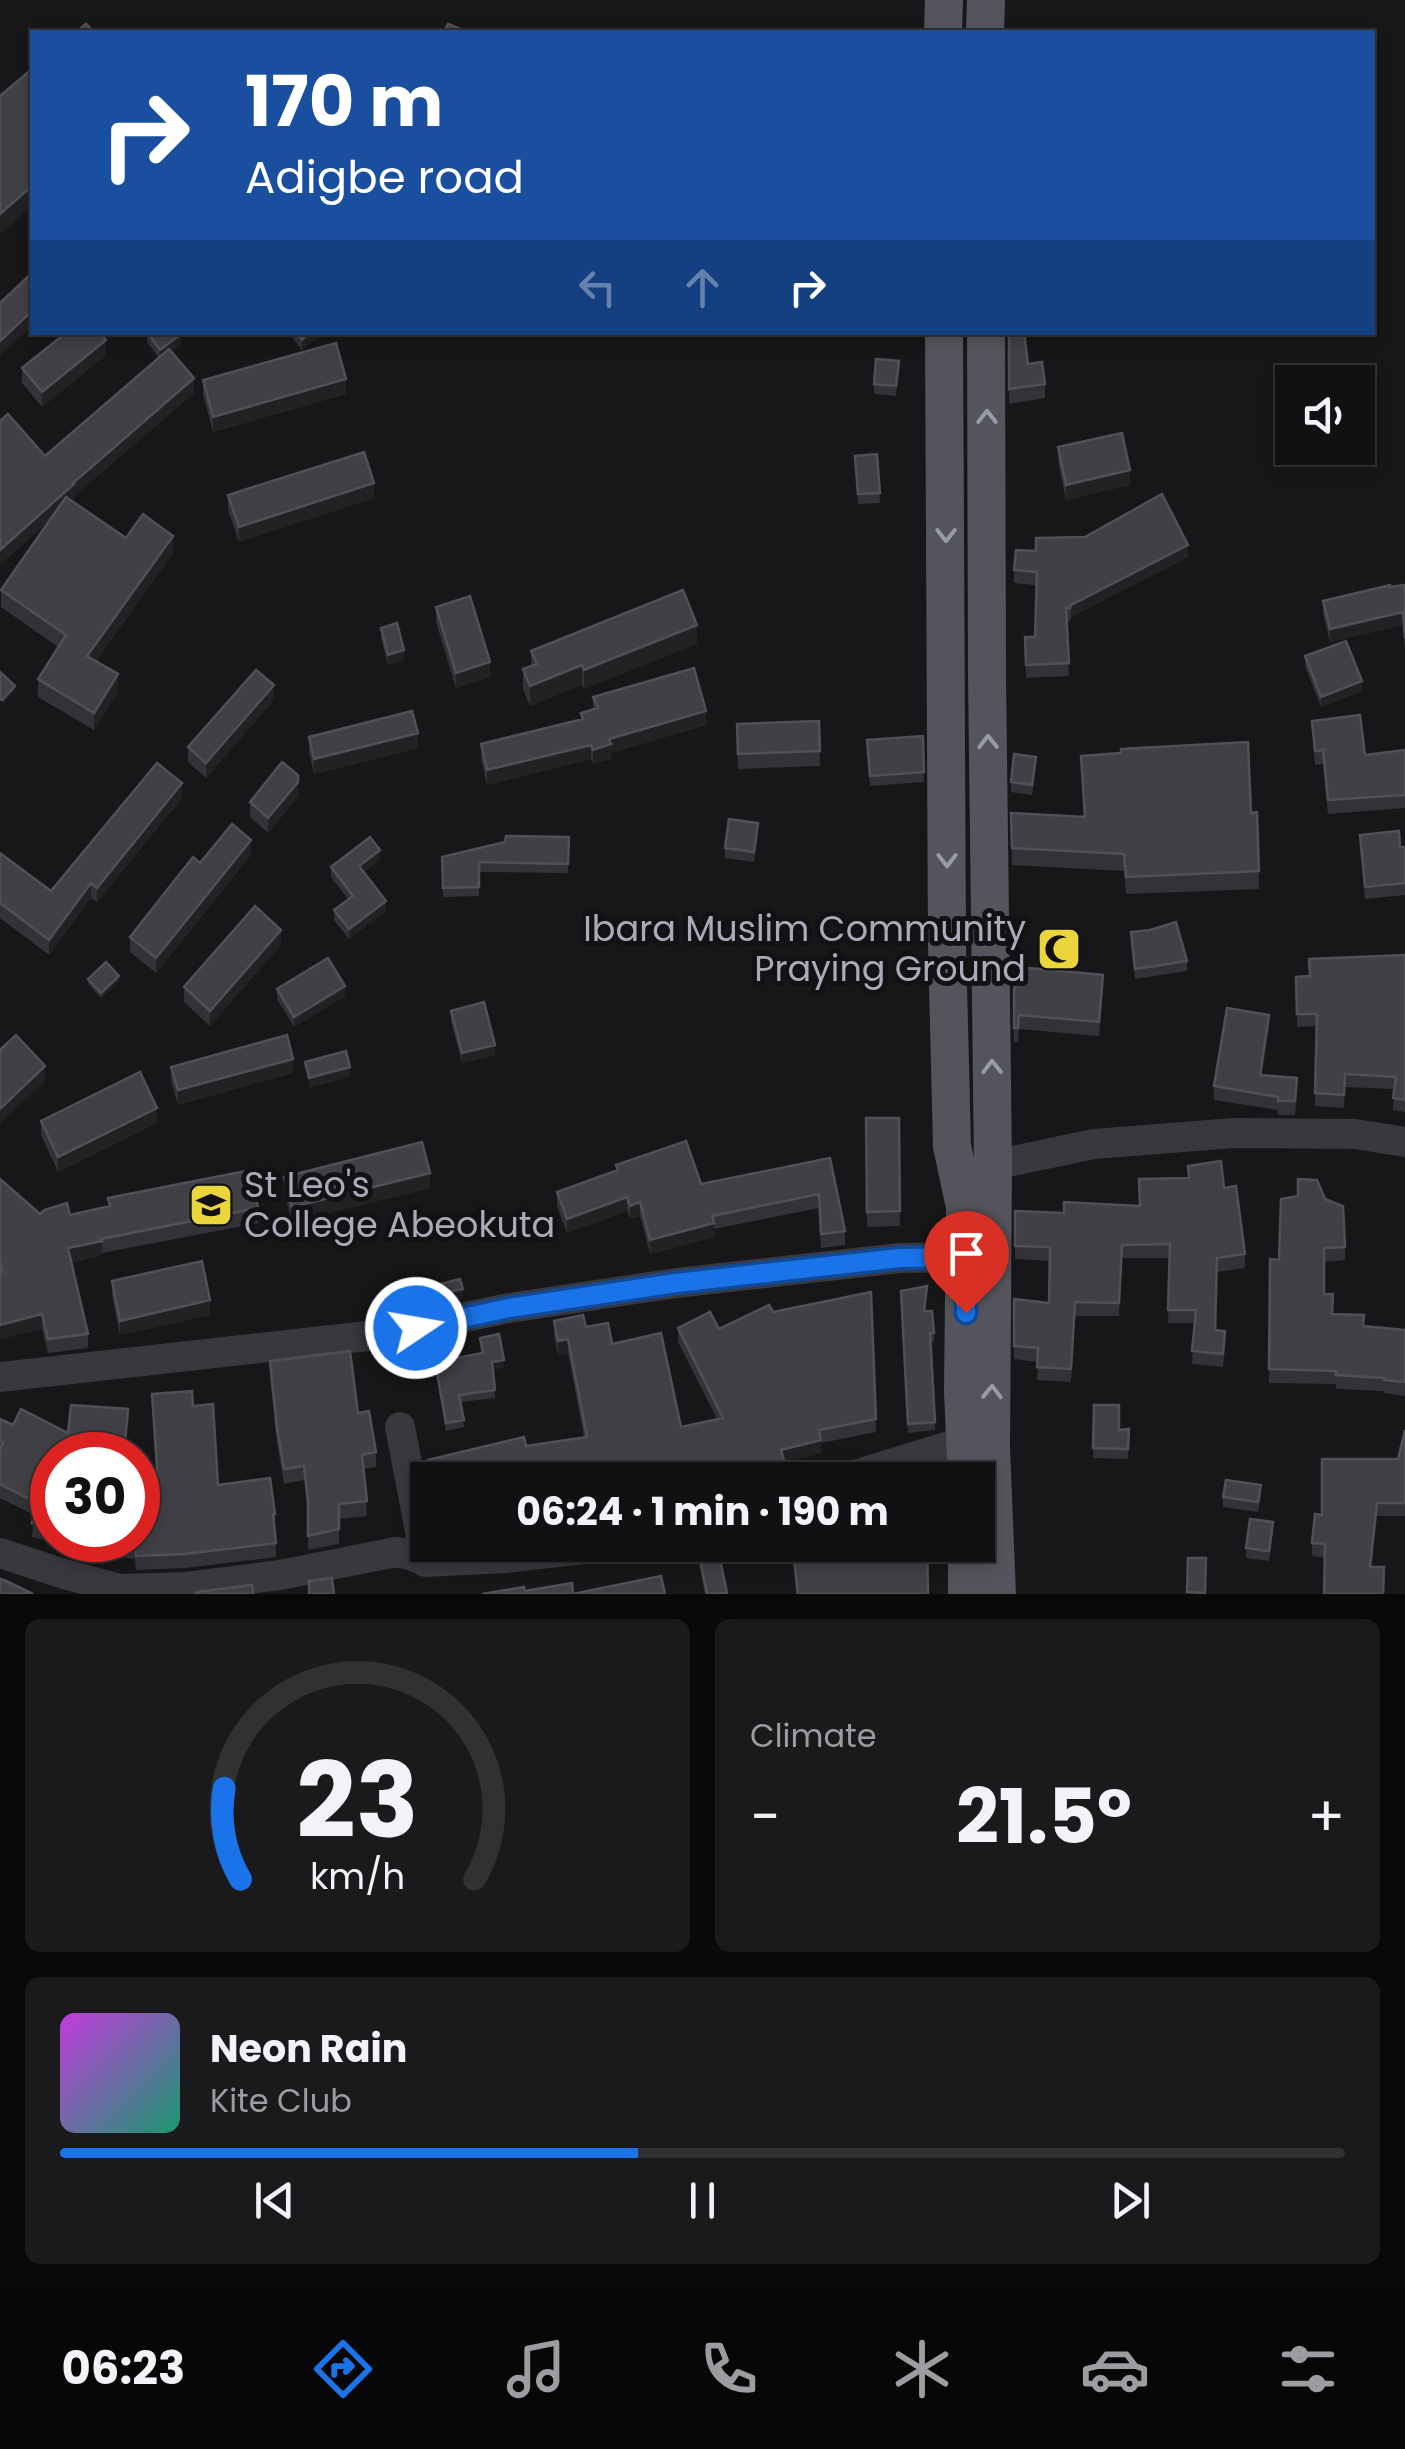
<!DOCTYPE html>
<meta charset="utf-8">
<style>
body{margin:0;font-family:Poppins,sans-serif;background:#1a1a1c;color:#f1f3f6;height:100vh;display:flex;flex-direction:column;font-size:38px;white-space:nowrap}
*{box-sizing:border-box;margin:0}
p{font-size:32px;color:#9c9da0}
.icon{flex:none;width:55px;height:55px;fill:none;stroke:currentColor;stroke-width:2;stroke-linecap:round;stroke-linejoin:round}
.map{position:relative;height:1594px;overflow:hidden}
.drawer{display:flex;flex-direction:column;gap:25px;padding:25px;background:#09090a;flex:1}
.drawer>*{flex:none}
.hud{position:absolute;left:30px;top:30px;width:1345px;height:305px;border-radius:0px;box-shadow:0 5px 15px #0003,0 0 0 2px #303133;background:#1a4fa0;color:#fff;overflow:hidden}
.fabs{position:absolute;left:1275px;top:365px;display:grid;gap:20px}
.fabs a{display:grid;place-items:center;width:100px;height:100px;border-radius:0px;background:#111113;box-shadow:0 5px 15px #0003,0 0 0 2px #303133;font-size:50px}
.speed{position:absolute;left:30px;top:1432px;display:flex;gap:20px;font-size:50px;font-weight:700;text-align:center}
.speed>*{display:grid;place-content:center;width:130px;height:130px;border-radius:50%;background:#111113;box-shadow:0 5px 15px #0003,0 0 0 2px #303133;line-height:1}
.speed .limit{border:15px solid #d22;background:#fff;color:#111}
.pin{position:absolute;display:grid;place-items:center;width:85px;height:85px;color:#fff;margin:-102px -42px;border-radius:50% 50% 50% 0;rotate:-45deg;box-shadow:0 0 10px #0007}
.pin .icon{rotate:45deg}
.me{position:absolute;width:110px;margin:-55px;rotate:78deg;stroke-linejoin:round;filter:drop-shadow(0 0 8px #0008)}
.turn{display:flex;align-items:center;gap:35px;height:210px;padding:0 50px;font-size:45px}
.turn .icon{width:130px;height:130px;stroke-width:2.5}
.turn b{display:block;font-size:70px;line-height:85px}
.lanes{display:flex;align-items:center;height:95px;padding:0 50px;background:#0003;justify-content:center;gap:50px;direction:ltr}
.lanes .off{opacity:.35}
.big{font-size:75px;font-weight:700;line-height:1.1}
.drawer .card{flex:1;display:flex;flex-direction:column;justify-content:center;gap:15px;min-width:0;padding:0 35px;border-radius:15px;background:#1a1a1c}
.drawer .dial{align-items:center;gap:0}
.dial svg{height:260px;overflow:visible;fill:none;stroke:#303133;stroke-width:7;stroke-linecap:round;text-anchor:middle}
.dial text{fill:#f1f3f6;stroke:none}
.song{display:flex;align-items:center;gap:30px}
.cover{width:120px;height:120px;border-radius:15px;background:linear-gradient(135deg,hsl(290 70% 55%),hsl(160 70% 35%))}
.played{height:10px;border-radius:5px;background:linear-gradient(90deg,#1a73e8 45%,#303133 45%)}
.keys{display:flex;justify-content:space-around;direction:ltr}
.heat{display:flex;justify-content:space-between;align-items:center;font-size:55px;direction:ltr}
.drawer .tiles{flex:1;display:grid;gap:25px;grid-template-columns:1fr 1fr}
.card:last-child{grid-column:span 2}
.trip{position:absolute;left:410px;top:1462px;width:585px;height:100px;border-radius:0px;background:#111113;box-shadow:0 5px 15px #0003,0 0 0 2px #303133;font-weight:700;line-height:100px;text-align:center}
.dock{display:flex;height:160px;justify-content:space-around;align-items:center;background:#070708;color:#9c9da0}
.dock .icon{width:70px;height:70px}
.dock .current{color:#1a73e8}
.dock b{font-size:45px;color:#f1f3f6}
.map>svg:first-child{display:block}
</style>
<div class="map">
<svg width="1405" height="1594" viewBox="0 0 1405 1594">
<rect width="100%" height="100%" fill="#171719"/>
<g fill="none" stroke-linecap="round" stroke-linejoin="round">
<path stroke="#38383d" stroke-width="30" d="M993,1165L1094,1144L1234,1133L1355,1134L1405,1142
M0,1377L385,1334L509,1308L676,1283L900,1258L965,1257
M400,1427L426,1562
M838,1480L965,1441
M0,1553L64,1574L120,1589L186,1587L280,1575L396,1552L410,1555L426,1562L505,1558L619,1545"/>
<path stroke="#54545c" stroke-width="38" d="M943,32L944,0
M985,32L986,0
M944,332L947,945L952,1146L965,1207L963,1391L967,1480
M986,332L987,674L993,1165L991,1449L997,1594
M967,1594V1545"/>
</g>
<path fill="#333337" d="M147,332L181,344L171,352L194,393L74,496L72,501L126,538L173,553L96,661L118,692L94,730L38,697V679L58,647L1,607V590L48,522L45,456L159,358L147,342Z
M288,332H323L302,350Z
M1008,332L1028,364L1045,384V398L1009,404Z
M106,355L42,407L22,383V368Z
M899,371L896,396L874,394V384Z
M203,380L346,394L213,432L203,395Z
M1058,447L1130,485L1066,500L1058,462Z
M877,454L880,503L858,504L855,466Z
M228,495L374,498L239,542L228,510Z
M1188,557L1071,617L1070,621H1066L1069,676L1026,678L1025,637H1035L1036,585L1014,583V570Z
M1405,585V651L1403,625L1330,642L1323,614V601L1390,587Z
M436,607L490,677L456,688L436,622Z
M381,628L404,660L388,665L381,638Z
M697,644L584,689L582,685L530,706L523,689V669L531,666V651Z
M1305,656L1362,691L1321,707L1305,666Z
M593,697L706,725L611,753V759L593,764L591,759L487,785L481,759V744L581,719V713L593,710Z
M274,700L206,778L188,762V747Z
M819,721L820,766L738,769L737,724Z
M1312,721L1365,755L1405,750V808L1328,814L1323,764L1315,765Z
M923,736L924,782L870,786L867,740Z
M309,737L418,748L314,774L309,752Z
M1081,756L1251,813L1257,812L1259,889L1126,894L1124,871L1012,865L1011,813L1084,817Z
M1036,767L1032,795L1011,792V782Z
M298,797L268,833L250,817V802Z
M182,798L97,902L91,898L49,955L0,918V853L51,891Z
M758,833L754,862L725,858V848Z
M1360,835L1400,847H1405V895L1365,899Z
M569,837L568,873L479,872V896L443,897L442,857Z
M251,855L156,973L130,952V937L200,863Z
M380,860L364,872L386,911L349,939L334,920V910L348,899L331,877V867Z
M1131,932L1187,961V971L1135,979Z
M281,945L210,1026L184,1002V987Z
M1405,955V1112L1393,1110L1394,1089L1345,1087L1344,1108L1315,1106L1317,1026L1297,1027L1296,977L1310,976Z
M88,979L119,981L101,998L88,984Z
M277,989L345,996L294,1027L277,999Z
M1103,989L1099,1036L1019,1029L1018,1042H1014V992Z
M451,1011L495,1055L462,1063L451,1021Z
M1269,1029L1262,1076L1297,1092L1295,1115H1278V1110L1214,1100V1086Z
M171,1067L293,1073L178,1105L171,1081Z
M866,1118H899L900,1226L867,1227Z
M41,1121L157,1123L58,1172L41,1135Z
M830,1158L845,1231V1245L821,1248L819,1208L714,1229V1237L650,1254L640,1216L630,1219L627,1211L567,1233L557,1206V1192L616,1171V1165L701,1184Z
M1188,1166L1224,1188L1245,1254V1268L1217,1272L1216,1330L1225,1344L1223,1367L1192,1364L1194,1323H1168L1170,1258H1122L1119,1316H1075L1071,1382L1037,1380L1038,1362L1014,1359V1299L1049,1303L1050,1261L1015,1259V1211L1064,1213L1139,1206L1188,1178Z
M284,1177L430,1188L292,1222L284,1192Z
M0,1179L40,1214L70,1215L108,1206V1198L258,1208V1223L102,1253V1255L71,1262L88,1334V1348L48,1353L42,1329L0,1339Z
M1298,1196L1345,1247V1260L1324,1262V1294L1333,1314L1364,1326L1405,1330V1396L1384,1393V1391L1336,1389V1384L1269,1383L1270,1259L1279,1260Z
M112,1281L210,1315L120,1335L112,1296Z
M871,1292L876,1432L821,1443V1453L785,1462L789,1480H430L428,1460L584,1437L568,1353L558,1355L554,1335V1321L586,1327L612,1344L681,1427L717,1419L678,1342V1328L719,1329L773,1312Z
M927,1295L925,1311L934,1333V1342H931L935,1430L908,1433L901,1300Z
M480,1338L504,1367L493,1370L495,1398L461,1402L464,1427L446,1431L435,1362L481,1353Z
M270,1361L358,1413L376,1452V1467L364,1469L367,1516L339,1519V1544L308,1550V1516L304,1480L284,1484L277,1443L270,1376Z
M152,1394L193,1406L218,1485L275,1514L276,1557L185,1568L136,1570L135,1559L106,1555L32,1537L34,1515L0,1498V1419L13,1425L68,1433L128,1423L52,1455V1540H138L158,1497Z
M1094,1405L1119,1430L1129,1429L1128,1459L1093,1458Z
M1405,1430V1516H1377L1371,1567L1383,1594L1325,1558L1312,1556V1543L1322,1515L1398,1459Z
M1261,1495L1258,1512L1223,1507V1497Z
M1273,1532L1269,1561L1246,1558V1548Z
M880,1545H939L927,1547L928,1594H796L793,1551L880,1548Z
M698,1549L727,1594H705L698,1559Z"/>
<path fill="#222225" d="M32,186V206L0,234V214Z
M32,311V326L0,356V341Z
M310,332H323L302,350V340Z
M181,334V344L160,360V350Z
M106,340V355L42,407V392Z
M194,378V393L74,496V499L0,565V550L73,483Z
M346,379V394L213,432V417Z
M1130,470V485L1066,500V485Z
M374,483V498L239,542V527Z
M173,536V553L87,673V656Z
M1188,545V557L1071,617V605Z
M1403,612V625L1330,642V629Z
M697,625V644L584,689V670Z
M404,650V660L388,665V655Z
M490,662V677L456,688V673Z
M582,665V685L530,706V686Z
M118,674V692L94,730V713Z
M1362,681V691L1321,707V697Z
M274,685V700L206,778V763Z
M15,686V691L2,705V700Z
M706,711V725L611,753V759L593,764V750L609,739Z
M418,733V748L314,774V759Z
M591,745V759L487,785V770Z
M298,782V797L268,833V818Z
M182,783V798L97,902V888Z
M251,840V855L156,973V958Z
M380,850V860L359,876V866Z
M91,883V898L49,955V940Z
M386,901V911L349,939V929Z
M281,930V945L210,1026V1011Z
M119,976V981L101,998V993Z
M345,986V996L294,1027V1017Z
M1269,1015V1029L1260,1089V1075Z
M495,1045V1055L462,1063V1053Z
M293,1059V1073L178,1105V1090Z
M45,1066V1081L0,1124V1109Z
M350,1067V1077L309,1088V1078Z
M157,1108V1123L58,1172V1157Z
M430,1173V1188L292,1222V1207Z
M627,1197V1211L567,1233V1219Z
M640,1202V1216L630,1219V1206Z
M714,1223V1237L650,1254V1240Z
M102,1241V1255L68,1262V1248Z
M463,1289V1299L435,1304V1294Z
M210,1300V1315L120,1335V1321Z
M42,1314V1329L0,1339V1325Z
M568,1339V1353L558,1355V1341Z
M504,1360V1367L492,1370V1362Z
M821,1440V1453L781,1463V1450Z
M515,1471V1480H478Z
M1377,1503V1516L1370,1580V1567Z"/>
<path fill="#404045" stroke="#505157" stroke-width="2.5" d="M86,24L94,32H76Z
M448,24L467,32H444Z
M32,69V186L0,214V96Z
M32,273V311L0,341V303Z
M67,332H100L106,340L42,392L22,368Z
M147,332H179L181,334L160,350Z
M296,332H310L302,340Z
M1009,332H1024L1028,364L1042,362L1045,384L1009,389Z
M336,343L346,379L213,417L203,380Z
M169,349L194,378L73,483L74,484L0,550V421L8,414L45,456Z
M876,359L899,361L896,386L874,384Z
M1122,433L1130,470L1066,485L1058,447Z
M364,452L374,483L239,527L228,495Z
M877,454L880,493L858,494L855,456Z
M1162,494L1188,545L1071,605L1070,608H1066L1069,663L1026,665L1025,637H1035L1037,572L1014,570L1016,550L1036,551V538L1085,537Z
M66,497L126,538L143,514L173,536L87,656L118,674L94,713L38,679L66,635L1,590Z
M1390,585V587L1405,585V638L1403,612L1330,629L1323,601Z
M683,590L697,625L584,670L582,665L530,686L523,669L537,664L531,651Z
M470,596L490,662L456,673L436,607Z
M397,623L404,650L388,655L381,628Z
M1346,641L1362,681L1321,697L1305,656Z
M694,668L706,711L609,739L611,744L593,750L591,745L487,770L481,744L583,719L581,713L598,708L593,697Z
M256,670L274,685L206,763L188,747Z
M0,672L15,686L2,700L0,699Z
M412,711L418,733L314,759L309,737Z
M1360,715L1365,755L1405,750V795L1328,800L1323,750L1315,751L1312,721Z
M819,721L820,751L738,754L737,724Z
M923,736L924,772L870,776L867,740Z
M1248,742L1251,813L1257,812L1259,871L1126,877L1124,854L1012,848L1011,813L1085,817L1081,756L1121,753V749Z
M1014,754L1036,757L1032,785L1011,782Z
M282,762L298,775V782L268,818L250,802Z
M157,763L182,783L97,888L91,883L49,940L0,903V853L51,891Z
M729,819L758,823L754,852L725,848Z
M232,824L251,840L156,958L130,937L193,857L200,863Z
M1399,831L1400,847H1405V883L1365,887L1360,835Z
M506,836L569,837L568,864L479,862V887L443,888L442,857L505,842Z
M370,837L380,850L359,866L386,901L349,929L334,910L353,896L331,867Z
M255,906L281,930L210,1011L184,987Z
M1176,922L1187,961L1135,969L1131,932L1150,930Z
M1405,955V1100L1393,1098L1396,1077L1345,1074L1344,1095L1315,1093L1317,1014H1297L1296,977L1310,976L1309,959Z
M328,958L345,986L294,1017L277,989Z
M106,962L119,976L101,993L88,979Z
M1017,967L1103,975L1099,1022L1019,1015L1018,1028H1014V992Z
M484,1002L495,1045L462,1053L451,1011Z
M1227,1008L1269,1015L1260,1075L1297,1078L1295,1101H1278V1097L1214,1086Z
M16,1035L45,1066L0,1109V1050Z
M287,1035L293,1059L178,1090L171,1067Z
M346,1051L350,1067L309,1078L305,1062Z
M140,1072L157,1108L58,1157L41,1121Z
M866,1118H899L900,1211L867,1212Z
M686,1141L701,1184L830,1158L845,1231L821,1234L819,1194L712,1216L714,1223L650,1240L640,1202L630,1206L627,1197L567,1219L557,1192L618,1170L616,1165Z
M422,1142L430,1173L292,1207L284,1177Z
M1221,1161L1224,1188L1236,1186L1245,1254L1217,1258L1215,1330L1225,1331L1223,1354L1192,1351L1196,1310H1168L1170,1244L1122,1245L1119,1303L1075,1302L1071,1369L1037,1367L1038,1348L1014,1346V1299L1049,1303L1050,1247L1015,1246V1211L1064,1213V1202L1140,1206L1139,1179L1189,1178L1188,1166Z
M251,1170L258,1208L101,1239L102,1241L68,1248L88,1334L48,1339L42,1314L0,1325V1269L3,1273L0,1262V1179L40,1214L44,1210L67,1203L70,1215L110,1206L108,1198Z
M1298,1179L1317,1180L1325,1199L1343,1206L1345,1247L1324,1248V1294H1333L1332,1314L1364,1315L1363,1326L1405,1330V1382L1384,1380V1378L1336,1375V1371L1269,1369L1270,1259L1279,1260L1281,1199L1298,1196Z
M202,1261L210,1300L120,1321L112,1281Z
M460,1279L463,1289L435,1294L433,1286Z
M927,1286L924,1311H932L934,1333H930L935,1422L908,1424L901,1291Z
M871,1292L876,1419L819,1430L821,1440L781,1450L789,1478L782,1480H517L515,1471L478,1480H433L428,1460L524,1437L526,1446L587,1437L568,1339L558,1341L554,1321L583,1315L586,1327L608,1323L612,1344L661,1333L681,1427L723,1418L678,1328L710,1312L719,1329L769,1305L773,1312Z
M499,1334L504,1360L492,1362L495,1390L459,1395L464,1420L446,1423L435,1362L483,1353L480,1338Z
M350,1351L358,1413L369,1411L376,1452L362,1455L367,1501L339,1504V1529L308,1536V1501L304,1466L284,1469L277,1428L270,1361Z
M192,1391L193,1406L213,1404L218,1485L270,1478L275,1514H273L276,1543L185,1554L136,1556L135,1545L103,1540H138V1498L159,1497L152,1394Z
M71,1405L128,1409L124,1455H52V1528L32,1523L37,1503L0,1484V1449L3,1442L0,1441V1419L13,1425L21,1409L68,1433Z
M1094,1405H1119V1430L1129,1429L1128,1449L1093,1448Z
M1405,1430V1503H1377L1370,1567H1384L1383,1594H1324L1325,1544L1312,1543L1315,1514L1322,1515V1459H1398Z
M913,1472L915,1480H881Z
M1226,1480L1261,1485L1258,1502L1223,1497Z
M1250,1519L1273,1522L1269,1551L1246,1548Z
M717,1545L727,1593L707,1594L698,1549Z
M882,1545H927L928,1594H798L793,1551L827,1547L828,1550L882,1548Z
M1188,1558H1206L1205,1593L1187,1592Z
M661,1576L665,1594H482L524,1587L525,1591L572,1583L573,1594Z
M332,1578L334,1594H309V1581Z
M0,1579L6,1581L33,1594H0Z
M252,1585L253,1594H196V1592Z"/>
<defs><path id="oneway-chevron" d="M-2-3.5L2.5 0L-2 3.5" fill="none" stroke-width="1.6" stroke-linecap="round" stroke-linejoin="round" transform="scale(2.5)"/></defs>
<g stroke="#989aa6">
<use href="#oneway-chevron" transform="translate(987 417) rotate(-90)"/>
<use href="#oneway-chevron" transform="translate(946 535) rotate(90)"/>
<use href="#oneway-chevron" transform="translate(988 742) rotate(-91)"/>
<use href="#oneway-chevron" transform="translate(947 860) rotate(90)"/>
<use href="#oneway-chevron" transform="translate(992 1067) rotate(-91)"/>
<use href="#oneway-chevron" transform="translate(992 1392) rotate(-89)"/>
</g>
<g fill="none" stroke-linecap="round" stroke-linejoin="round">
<defs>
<path id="route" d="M416,1328L509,1308L676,1283L900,1258L965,1257L966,1313"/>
</defs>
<use href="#route" stroke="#114b97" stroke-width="25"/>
<use href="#route" stroke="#1a73e8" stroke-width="18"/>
</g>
<defs>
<symbol id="mosque-square" viewBox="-11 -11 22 22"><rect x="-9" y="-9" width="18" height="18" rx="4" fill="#ead53d" stroke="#121214"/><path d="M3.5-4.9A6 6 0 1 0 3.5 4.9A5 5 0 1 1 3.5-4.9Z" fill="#111"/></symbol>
<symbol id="school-square" viewBox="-11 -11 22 22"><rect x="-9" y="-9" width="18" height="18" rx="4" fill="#ead53d" stroke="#121214"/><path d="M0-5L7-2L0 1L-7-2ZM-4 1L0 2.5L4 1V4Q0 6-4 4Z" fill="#111"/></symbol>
</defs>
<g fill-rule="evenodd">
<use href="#mosque-square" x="1034" y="924" width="50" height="50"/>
<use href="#school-square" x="186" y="1180" width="50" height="50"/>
</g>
<g text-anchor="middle" stroke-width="10" stroke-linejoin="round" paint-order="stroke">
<g font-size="35" fill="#a9abb8" stroke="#121214" text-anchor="end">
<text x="1026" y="941">Ibara Muslim Community<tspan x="1026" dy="40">Praying Ground</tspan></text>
<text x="244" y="1197" text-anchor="start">St Leo's<tspan x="244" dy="40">College Abeokuta</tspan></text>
</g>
</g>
</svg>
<div class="fabs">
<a><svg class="icon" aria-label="sound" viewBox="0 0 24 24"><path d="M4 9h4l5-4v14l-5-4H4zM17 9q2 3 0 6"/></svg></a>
</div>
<div class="speed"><div class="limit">30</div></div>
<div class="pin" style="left:966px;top:1313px;background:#d93025"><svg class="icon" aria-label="arrive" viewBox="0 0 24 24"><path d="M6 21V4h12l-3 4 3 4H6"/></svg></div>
<svg class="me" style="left:416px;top:1328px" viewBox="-20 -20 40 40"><circle r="17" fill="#1a73e8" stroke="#fff" stroke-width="3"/><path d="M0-11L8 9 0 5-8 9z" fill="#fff"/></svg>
<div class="trip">06:24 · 1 min · 190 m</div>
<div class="hud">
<div class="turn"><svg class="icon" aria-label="right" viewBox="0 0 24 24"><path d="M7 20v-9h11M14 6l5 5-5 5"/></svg><div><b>170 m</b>Adigbe road</div></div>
<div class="lanes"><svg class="icon off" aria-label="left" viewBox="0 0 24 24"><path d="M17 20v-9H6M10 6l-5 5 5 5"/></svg><svg class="icon off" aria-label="ahead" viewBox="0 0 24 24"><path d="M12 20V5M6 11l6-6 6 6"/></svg><svg class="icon" aria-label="right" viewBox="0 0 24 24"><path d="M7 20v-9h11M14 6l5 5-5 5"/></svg></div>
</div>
</div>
<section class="drawer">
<div class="tiles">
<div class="card dial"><svg viewBox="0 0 100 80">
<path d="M14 69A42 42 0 1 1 86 69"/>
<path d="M14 69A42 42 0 0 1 9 41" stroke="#1a73e8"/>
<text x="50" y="56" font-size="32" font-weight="700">23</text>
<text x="50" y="72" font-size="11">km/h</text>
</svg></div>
<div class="card"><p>Climate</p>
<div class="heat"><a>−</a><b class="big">21.5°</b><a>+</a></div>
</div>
<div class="card">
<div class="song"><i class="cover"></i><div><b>Neon Rain</b><p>Kite Club</p></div></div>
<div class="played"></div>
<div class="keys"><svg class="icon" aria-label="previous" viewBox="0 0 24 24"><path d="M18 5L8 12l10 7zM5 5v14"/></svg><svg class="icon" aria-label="pause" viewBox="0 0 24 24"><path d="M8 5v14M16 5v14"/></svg><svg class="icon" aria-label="next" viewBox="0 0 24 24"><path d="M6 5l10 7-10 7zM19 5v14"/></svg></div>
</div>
</div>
</section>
<nav class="dock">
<b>06:23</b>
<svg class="icon current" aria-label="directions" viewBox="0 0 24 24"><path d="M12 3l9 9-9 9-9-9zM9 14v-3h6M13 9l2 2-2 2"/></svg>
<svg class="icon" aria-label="music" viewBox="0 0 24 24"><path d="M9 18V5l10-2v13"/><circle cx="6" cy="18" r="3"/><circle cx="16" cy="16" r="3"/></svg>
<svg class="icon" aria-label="phone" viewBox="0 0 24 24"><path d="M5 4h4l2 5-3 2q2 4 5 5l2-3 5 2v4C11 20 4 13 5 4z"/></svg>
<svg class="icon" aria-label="climate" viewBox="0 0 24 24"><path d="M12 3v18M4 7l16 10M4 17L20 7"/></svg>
<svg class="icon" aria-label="car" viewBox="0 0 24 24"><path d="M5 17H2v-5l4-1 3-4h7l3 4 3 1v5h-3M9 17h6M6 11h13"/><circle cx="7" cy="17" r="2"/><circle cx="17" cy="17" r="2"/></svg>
<svg class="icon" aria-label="filters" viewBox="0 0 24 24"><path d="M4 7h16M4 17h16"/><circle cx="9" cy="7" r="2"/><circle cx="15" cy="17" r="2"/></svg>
</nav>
